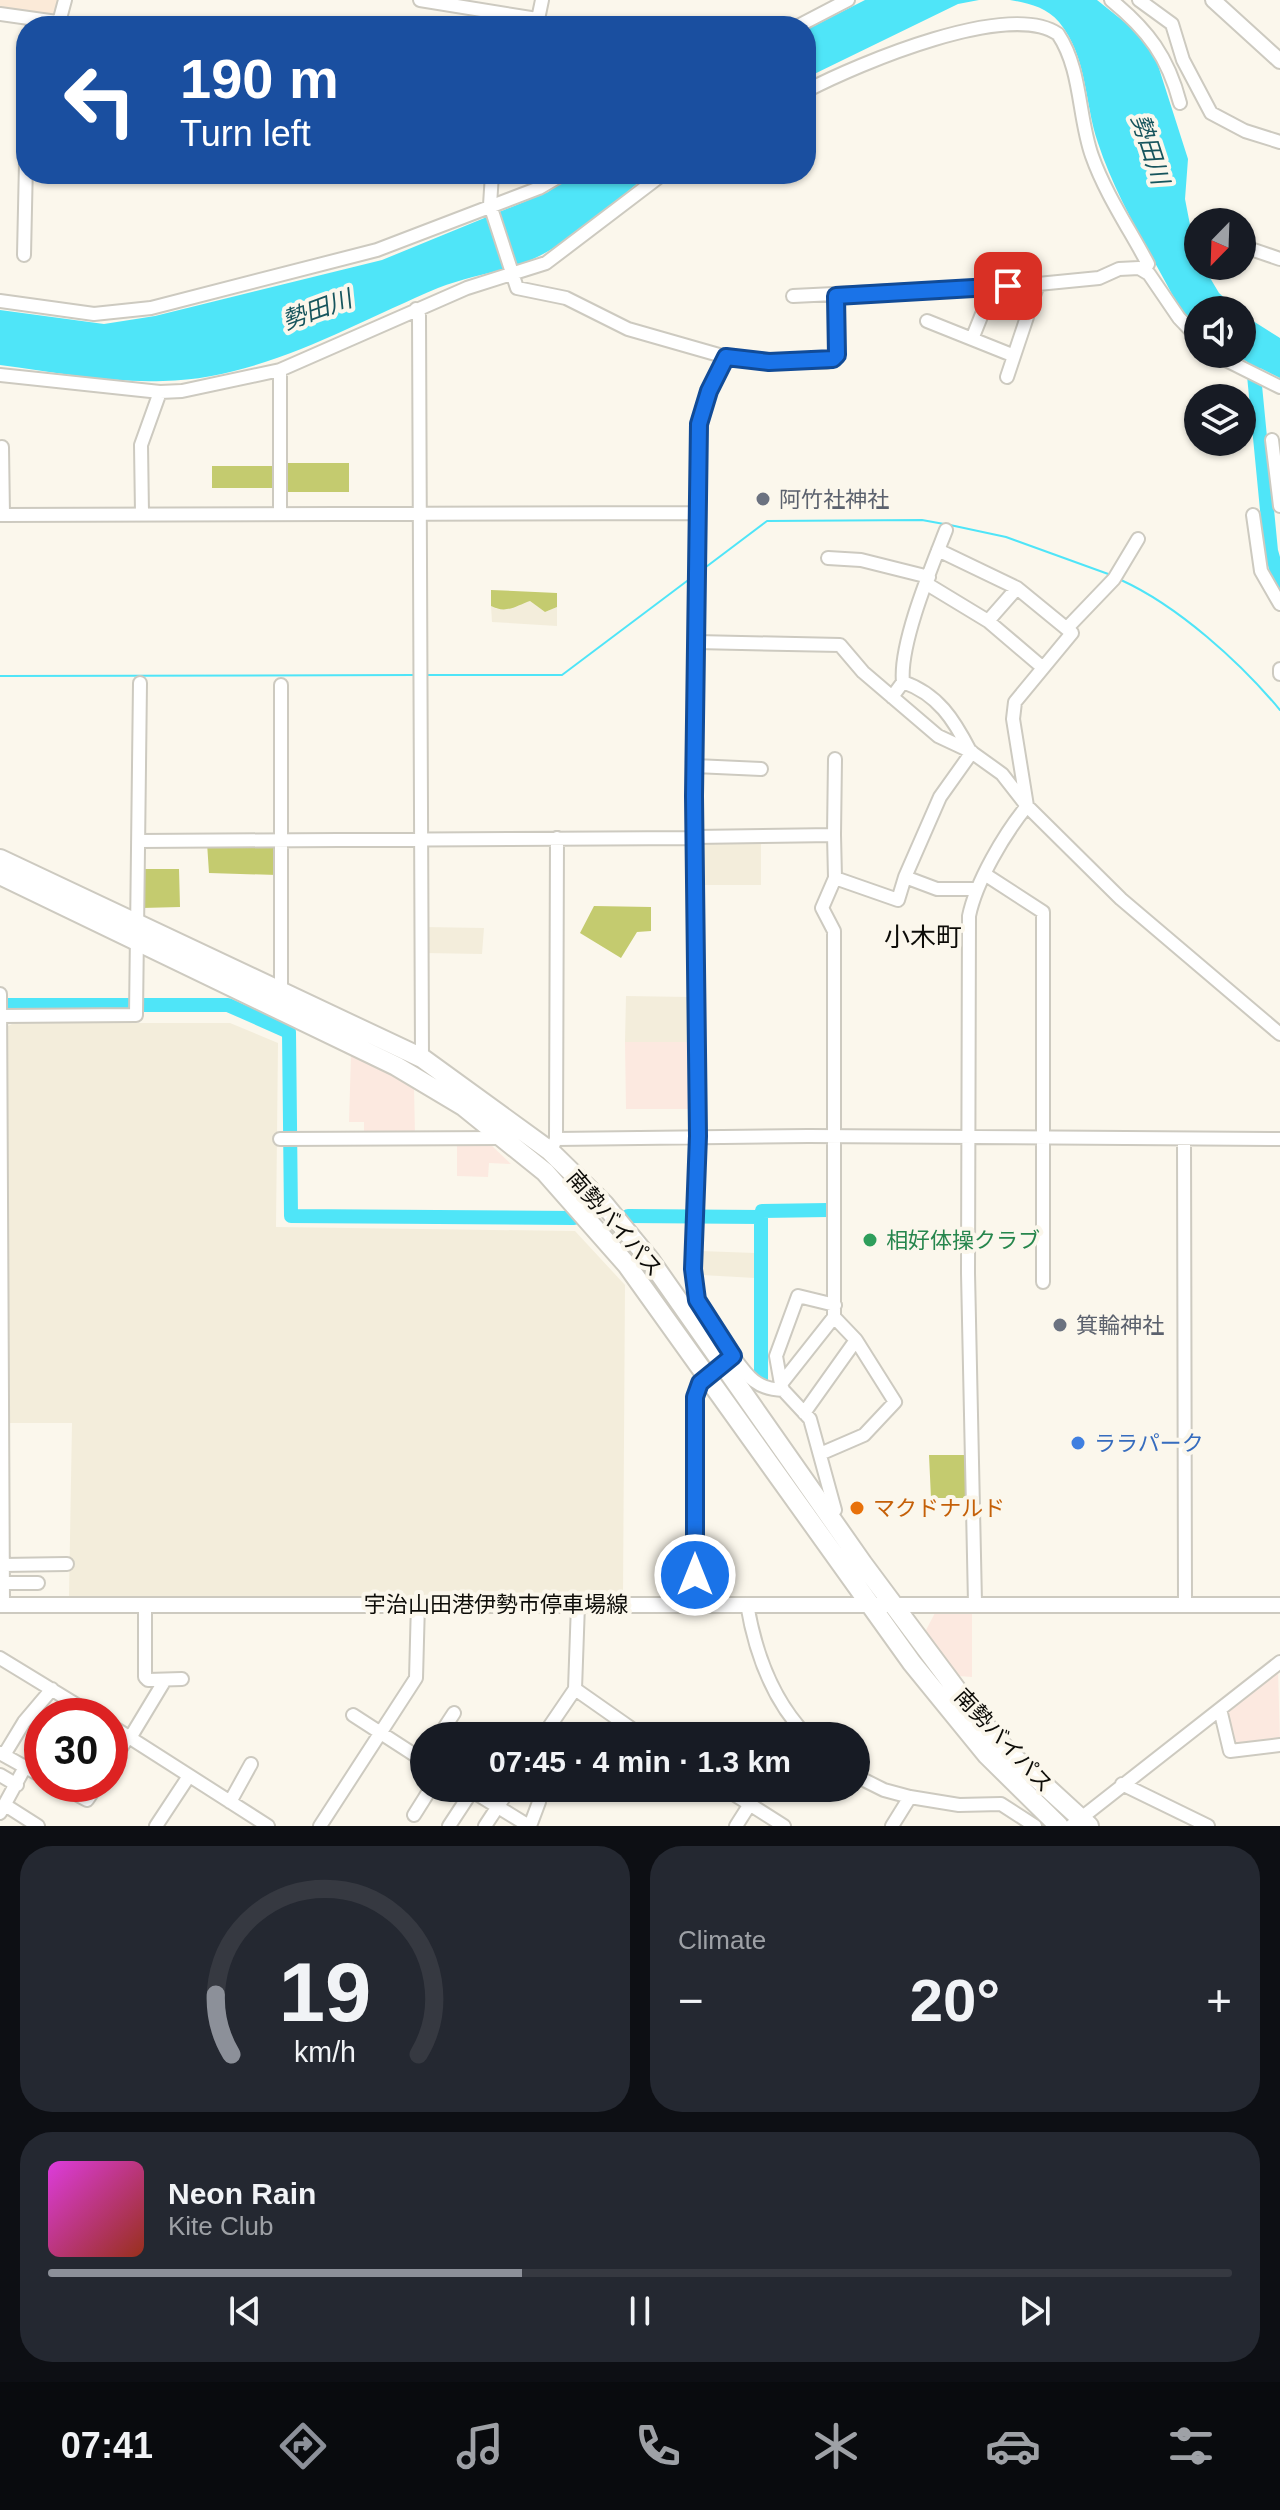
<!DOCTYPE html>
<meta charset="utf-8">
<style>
body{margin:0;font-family:Helvetica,"Noto Sans JP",sans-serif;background:#242831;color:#f1f3f6;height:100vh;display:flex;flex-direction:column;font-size:30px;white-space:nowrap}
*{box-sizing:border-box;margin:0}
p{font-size:26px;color:#9ea1a6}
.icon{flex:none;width:44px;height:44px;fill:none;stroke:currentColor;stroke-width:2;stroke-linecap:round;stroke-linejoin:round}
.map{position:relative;height:1826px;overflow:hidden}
.side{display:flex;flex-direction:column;gap:20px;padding:20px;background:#0d0f14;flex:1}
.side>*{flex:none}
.top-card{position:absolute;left:16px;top:16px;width:800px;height:168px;border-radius:32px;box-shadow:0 2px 6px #0004;background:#1a4fa0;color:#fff;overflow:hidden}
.needle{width:52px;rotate:203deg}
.tools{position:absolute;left:1184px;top:208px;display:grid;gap:16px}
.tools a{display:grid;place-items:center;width:72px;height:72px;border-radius:50%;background:#171b24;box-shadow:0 2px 6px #0004;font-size:40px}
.speed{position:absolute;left:24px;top:1698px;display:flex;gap:16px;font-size:40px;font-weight:700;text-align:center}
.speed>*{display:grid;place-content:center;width:104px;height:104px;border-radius:50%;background:#171b24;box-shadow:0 2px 6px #0004;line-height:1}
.speed .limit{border:12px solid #d22;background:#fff;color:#111}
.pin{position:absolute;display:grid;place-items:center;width:68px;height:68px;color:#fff;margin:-34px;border-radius:16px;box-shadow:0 4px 12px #0006}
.me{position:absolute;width:88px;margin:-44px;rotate:0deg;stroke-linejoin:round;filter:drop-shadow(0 0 6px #0008)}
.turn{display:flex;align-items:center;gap:28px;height:168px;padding:0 32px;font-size:36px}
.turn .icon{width:104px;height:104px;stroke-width:2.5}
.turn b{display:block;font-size:56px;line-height:68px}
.big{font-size:60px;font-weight:600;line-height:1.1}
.side .card{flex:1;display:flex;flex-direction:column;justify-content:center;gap:12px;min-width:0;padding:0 28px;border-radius:32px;background:#242831}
.side .dial{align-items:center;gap:0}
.dial svg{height:208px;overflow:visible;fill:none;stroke:#363941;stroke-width:7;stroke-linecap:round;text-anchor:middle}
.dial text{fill:#f1f3f6;stroke:none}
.song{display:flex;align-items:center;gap:24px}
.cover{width:96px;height:96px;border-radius:12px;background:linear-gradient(135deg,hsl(300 70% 55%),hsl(10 70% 35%))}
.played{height:8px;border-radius:4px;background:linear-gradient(90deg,#8c9099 40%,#363941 40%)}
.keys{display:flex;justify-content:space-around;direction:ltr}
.heat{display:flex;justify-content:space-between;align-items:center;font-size:44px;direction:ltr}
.side .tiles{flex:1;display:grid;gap:20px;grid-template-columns:1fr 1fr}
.card:last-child{grid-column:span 2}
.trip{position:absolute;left:410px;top:1722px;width:460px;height:80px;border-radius:40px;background:#171b24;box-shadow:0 2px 6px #0004;font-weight:600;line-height:80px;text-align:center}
.menu{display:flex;height:128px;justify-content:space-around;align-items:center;background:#090b0e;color:#9ea1a6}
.menu .icon{width:56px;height:56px}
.menu .current{color:#8c9099}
.menu b{font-size:36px;color:#f1f3f6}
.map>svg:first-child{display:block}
</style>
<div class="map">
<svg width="1280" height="1826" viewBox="0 0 1280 1826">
<rect width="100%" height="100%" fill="#fbf7ec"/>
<path fill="#fce9e0" d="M625,1042H691L692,1109H626Z
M351,1055L414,1087L415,1135L364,1134V1122H349Z
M457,1142L490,1144L511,1164L489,1163L488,1177L457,1176Z
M972,1610V1677L959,1676L925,1632L936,1611Z
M1278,1670L1280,1741L1236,1748L1224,1710Z"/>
<path fill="#f3eddb" d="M530,601L545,612L557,607V626L492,622L491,606L497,609Z
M702,840H761V885H701Z
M425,927L484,928L482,954L425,953Z
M626,996L690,997L691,1042H625Z
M14,1023H230L278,1043L276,1227L575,1231L625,1285L623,1596H69L72,1423H5L6,1027Z
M700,1251L755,1253V1278L702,1275Z"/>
<path fill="#fbead8" d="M0,0H60L54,16L0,9Z"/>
<path fill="#c4cb6f" d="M283,463H349V492H283Z
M212,466H279V488H212Z
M491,590L557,593V607L545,612L530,601C516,606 506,614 491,606Z
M207,843H277V875L209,873Z
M140,869H179L180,907L142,908Z
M594,906L651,907V931L637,932L621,958L580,933Z
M929,1455H970L969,1498H931Z"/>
<path fill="#4fe5f8" d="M865,0H979L958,4L806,78V30Z
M1010,0H1097L1137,32L1156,59L1188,159L1185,199L1198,266H1203L1219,293L1238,310H1198V330L1185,319C1156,261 1118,204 1098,143C1084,102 1088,58 1059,22C1046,7 1028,3 1010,0Z
M573,174H649C612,203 574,241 531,260C501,272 468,276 438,288C350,325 261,379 163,381C109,383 54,372 0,365V310L104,324L155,316L382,260L548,192Z
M1242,314L1280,338V378L1232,354H1242Z"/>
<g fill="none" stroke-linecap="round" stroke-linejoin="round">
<path stroke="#4fe5f8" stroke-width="2" d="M950,525L1006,537L1111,575
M702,570L767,521L922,520L944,524
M1121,580C1178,606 1240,662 1280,710
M426,675H562L691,578
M0,676L415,675"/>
<path stroke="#4fe5f8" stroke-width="14" d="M1253,365L1271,551L1280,582
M0,1005H228L289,1032L291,1216L574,1218
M628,1216L761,1217L762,1211L828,1210
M761,1383V1217"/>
<defs>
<path id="minor" d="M420,0L537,19
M1111,0C1148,30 1168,57 1180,103
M1139,0L1172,24L1183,60L1211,113L1245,131L1280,142
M0,14L57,22
M537,24L542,0
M58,26L65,0
M798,26L848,0
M806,91C860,63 1009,0 1058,34C1082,70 1078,117 1092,156C1105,193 1130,230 1148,264L1144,270
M492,174L490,205L517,288L566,298L628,329L726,357L769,362H827L837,355L836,296
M1242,246L1280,259
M24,255L26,162
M793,296L1038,284L1099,278L1119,269L1139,268L1149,274L1179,318L1198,338
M0,301L94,314L151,308L377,250L539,188L563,174
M416,309L419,315L422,1058
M927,321L1012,355
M972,339L982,314
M1214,354L1280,387
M280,370V512
M0,375L160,392L182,391L280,370L467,288L546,263L663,174
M1007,377L1038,284
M1272,440L1280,506
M2,447L3,515
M142,513L141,445L160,392
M0,515L696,513
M1253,515L1261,571L1280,604
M938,550L1017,588L1072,633L1015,702L1013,719L1027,806C1004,834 976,882 969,916L968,1273L975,1603
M828,558L861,560L929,577
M927,584L988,621L1042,667
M988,621L1017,588
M1068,627L1114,579L1138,539
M696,642L840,645L863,672L938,736L970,751L1002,774L1027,806L1121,899L1280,1034
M1280,669V674
M903,682C938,694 954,720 970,751
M892,697L903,682C899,644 932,566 946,530
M695,766L761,769
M834,835L835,759
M694,837L834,835L835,878L822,908L834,931V1317L781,1384L783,1390
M138,841L695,838
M986,875L1043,912V1282
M905,877L940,797L972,752
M835,878L898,900L905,877L937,889H977
M281,989V685
M0,994L3,1605
M1,1016L136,1015L140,683
M280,1139L505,1138
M556,1139L808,1136L1280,1139
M1184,1139L1185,1605
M553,1146L556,1139L557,838
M733,1356C748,1377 756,1389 783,1390L810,1419L835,1510
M781,1384L776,1356L798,1296L835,1305
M804,1413L856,1340L834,1317
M820,1454L864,1435L895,1402L856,1340
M3,1565L67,1564
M3,1583H38
M695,1604V1397L700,1383L733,1356L697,1300L693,1269L698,1136L694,813L699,424L709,391L726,357
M747,1604C755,1652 773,1701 807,1736
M145,1605V1677L148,1680L182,1679
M0,1658L95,1716
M575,1689L642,1736
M1220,1709L1230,1751L1280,1745
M353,1715L424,1761
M110,1725L268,1826
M439,1736L454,1713
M543,1736L575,1689L578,1604
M130,1738L165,1680
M0,1753L25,1767L0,1813
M4,1755L24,1722L52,1689
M110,1765L128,1737
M25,1767L42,1776
M0,1775L17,1785
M856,1776L884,1790L910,1797L959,1805L1001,1804L1035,1826
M57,1784L87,1800L98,1784
M1122,1784L1208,1826
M467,1788L529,1826
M629,1788L635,1791L637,1788
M724,1788L784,1826
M230,1802L251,1764
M5,1805L38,1826
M414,1815L431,1788
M156,1826L189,1776
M320,1826L416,1678L418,1603
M449,1826L472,1791
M485,1826L510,1788
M530,1826L539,1802
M736,1826L750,1804
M892,1826L910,1797
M1071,1826L1280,1662"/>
<path id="major" d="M1213,0L1280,61
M0,1605H1280"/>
<path id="highway" d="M0,859L422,1058L550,1151L604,1204L650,1260L863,1564L968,1705L1006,1750L1089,1826
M0,875L396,1066L463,1106L545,1172L627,1265L912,1663L987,1755L1059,1826"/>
</defs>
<use href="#minor" stroke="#cdcac0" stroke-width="16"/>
<use href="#major" stroke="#cdcac0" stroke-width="18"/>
<use href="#highway" stroke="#cdcac0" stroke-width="22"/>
<use href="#minor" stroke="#fff" stroke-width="12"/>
<use href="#major" stroke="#fff" stroke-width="14"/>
<use href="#highway" stroke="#fff" stroke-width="18"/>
</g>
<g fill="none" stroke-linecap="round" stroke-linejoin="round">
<defs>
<path id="route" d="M695,1575V1397L700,1383L733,1356L697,1300L693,1269L698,1136L694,796L699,424L709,391L726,357L769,362L833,359L837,355L836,296L1008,286"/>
</defs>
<use href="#route" stroke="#114b97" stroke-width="20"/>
<use href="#route" stroke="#1a73e8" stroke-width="14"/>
</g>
<g fill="#6b7280" stroke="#fbf7ec" stroke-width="3">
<circle cx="763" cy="499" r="8"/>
<circle cx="1060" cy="1325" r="8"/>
</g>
<circle fill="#2e9e5b" stroke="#fbf7ec" stroke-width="3" cx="870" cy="1240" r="8"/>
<circle fill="#3f7fe0" stroke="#fbf7ec" stroke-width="3" cx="1078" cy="1443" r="8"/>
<circle fill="#e8710a" stroke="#fbf7ec" stroke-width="3" cx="857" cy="1508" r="8"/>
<g text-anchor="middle" stroke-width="8" stroke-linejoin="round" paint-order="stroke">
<g font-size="22" fill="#5b616d" stroke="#fbf7ec" text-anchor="start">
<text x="779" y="507">阿竹社神社</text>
<text x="1076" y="1333">箕輪神社</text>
</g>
<g font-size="22" fill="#0d0c08" stroke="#fbf7ec">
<text transform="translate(615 1223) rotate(49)" y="8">南勢バイパス</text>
<text x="496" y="1612">宇治山田港伊勢市停車場線</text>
<text transform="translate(1004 1740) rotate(47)" y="8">南勢バイパス</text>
</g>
<g font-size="22" fill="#27864d" stroke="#fbf7ec" text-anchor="start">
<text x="886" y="1248">相好体操クラブ</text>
</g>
<g font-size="22" fill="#366cbe" stroke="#fbf7ec" text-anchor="start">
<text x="1094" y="1451">ララパーク</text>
</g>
<g font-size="22" fill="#c56008" stroke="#fbf7ec" text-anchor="start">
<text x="873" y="1516">マクドナルド</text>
</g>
<g font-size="24" font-style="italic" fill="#17555d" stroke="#fbf7ec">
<text transform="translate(1150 149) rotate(72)" y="8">勢田川</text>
<text transform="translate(317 310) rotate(-20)" y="8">勢田川</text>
</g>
<g font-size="26" fill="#0d0c08" stroke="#fbf7ec">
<text x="923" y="946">小木町</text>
</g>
</g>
</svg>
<div class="tools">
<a><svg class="needle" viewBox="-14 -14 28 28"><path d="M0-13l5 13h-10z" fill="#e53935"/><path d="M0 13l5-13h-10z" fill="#9ea1a6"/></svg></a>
<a><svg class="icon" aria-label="sound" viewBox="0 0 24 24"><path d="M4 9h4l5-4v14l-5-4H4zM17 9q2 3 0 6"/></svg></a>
<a><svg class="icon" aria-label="layers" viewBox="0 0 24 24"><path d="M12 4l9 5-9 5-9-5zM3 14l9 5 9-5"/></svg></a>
</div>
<div class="speed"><div class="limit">30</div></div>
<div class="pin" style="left:1008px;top:286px;background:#d93025"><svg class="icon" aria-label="arrive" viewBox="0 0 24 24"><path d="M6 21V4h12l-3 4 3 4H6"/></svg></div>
<svg class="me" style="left:695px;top:1575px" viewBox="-20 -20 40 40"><circle r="17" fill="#1a73e8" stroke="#fff" stroke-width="3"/><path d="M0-11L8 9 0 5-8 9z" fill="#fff"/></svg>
<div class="trip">07:45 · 4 min · 1.3 km</div>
<div class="top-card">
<div class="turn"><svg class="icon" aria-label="left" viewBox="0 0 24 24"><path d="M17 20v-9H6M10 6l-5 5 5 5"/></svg><div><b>190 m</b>Turn left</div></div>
</div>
</div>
<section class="side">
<div class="tiles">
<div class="card dial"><svg viewBox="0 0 100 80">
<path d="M14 69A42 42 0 1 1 86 69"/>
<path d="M14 69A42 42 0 0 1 8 46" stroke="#8c9099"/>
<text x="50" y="56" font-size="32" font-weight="700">19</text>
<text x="50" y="72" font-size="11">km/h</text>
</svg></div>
<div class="card"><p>Climate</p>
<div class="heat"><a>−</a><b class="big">20°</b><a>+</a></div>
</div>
<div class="card">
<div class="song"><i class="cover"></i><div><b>Neon Rain</b><p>Kite Club</p></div></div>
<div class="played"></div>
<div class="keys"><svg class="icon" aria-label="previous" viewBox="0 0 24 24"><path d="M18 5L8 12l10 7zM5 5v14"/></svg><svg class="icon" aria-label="pause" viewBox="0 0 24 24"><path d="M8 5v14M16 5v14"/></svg><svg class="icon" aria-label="next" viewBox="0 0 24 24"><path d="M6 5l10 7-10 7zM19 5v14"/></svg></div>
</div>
</div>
</section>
<nav class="menu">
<b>07:41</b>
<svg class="icon current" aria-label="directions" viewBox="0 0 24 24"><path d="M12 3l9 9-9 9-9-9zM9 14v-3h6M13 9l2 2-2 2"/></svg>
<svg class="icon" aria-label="music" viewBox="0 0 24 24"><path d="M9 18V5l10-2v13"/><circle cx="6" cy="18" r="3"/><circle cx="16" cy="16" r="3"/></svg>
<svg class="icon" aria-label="phone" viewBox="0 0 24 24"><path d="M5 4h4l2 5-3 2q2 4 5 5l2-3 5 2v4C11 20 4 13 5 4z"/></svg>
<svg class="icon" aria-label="climate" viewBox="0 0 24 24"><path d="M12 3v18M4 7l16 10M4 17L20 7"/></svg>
<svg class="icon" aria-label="car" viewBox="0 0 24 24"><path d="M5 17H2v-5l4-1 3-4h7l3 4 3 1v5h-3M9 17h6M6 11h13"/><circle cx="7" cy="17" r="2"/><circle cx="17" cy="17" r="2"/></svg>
<svg class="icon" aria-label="filters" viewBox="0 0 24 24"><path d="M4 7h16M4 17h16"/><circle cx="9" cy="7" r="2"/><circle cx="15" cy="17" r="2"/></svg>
</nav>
